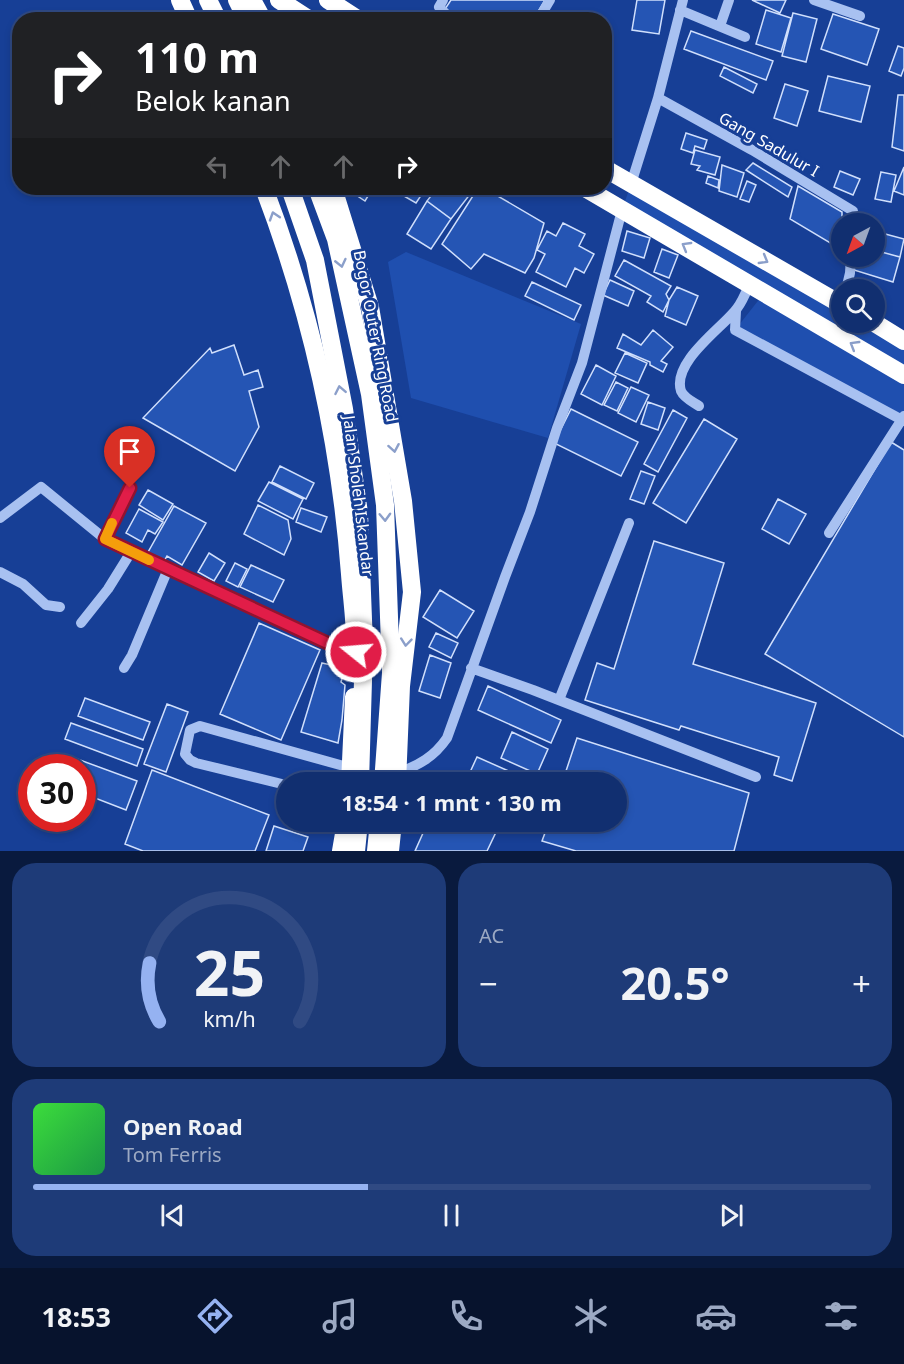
<!DOCTYPE html>
<html lang="id">
<meta charset="utf-8">
<style>
body{margin:0;font-family:"Noto Sans",sans-serif;background:#1e3b78;color:#f1f3f6;height:100vh;display:flex;flex-direction:column;font-size:22px;white-space:nowrap}
*{box-sizing:border-box;margin:0}
p{font-size:20px;color:#9ca9c3}
.icon{flex:none;width:33px;height:33px;fill:none;stroke:currentColor;stroke-width:2;stroke-linecap:round;stroke-linejoin:round}
.map{position:relative;height:851px;overflow:hidden}
.side{display:flex;flex-direction:column;gap:12px;padding:12px;background:#091a3e;flex:1}
.side>*{flex:none}
.top-card{position:absolute;left:12px;top:12px;width:600px;height:183px;border-radius:24px;box-shadow:0 3px 9px #0003,0 0 0 2px #304a83;background:#202124;color:#fff;overflow:hidden}
.needle{width:39px;rotate:221deg}
.controls{position:absolute;left:831px;top:213px;display:grid;gap:12px}
.controls a{display:grid;place-items:center;width:54px;height:54px;border-radius:50%;background:#112f70;box-shadow:0 3px 9px #0003,0 0 0 2px #304a83;font-size:30px}
.speed{position:absolute;left:18px;top:754px;display:flex;gap:12px;font-size:30px;font-weight:700;text-align:center}
.speed>*{display:grid;place-content:center;width:78px;height:78px;border-radius:50%;background:#112f70;box-shadow:0 3px 9px #0003,0 0 0 2px #304a83;line-height:1}
.speed .limit{border:9px solid #d22;background:#fff;color:#111}
.pin{position:absolute;display:grid;place-items:center;width:51px;height:51px;color:#fff;margin:-62px -26px;border-radius:50% 50% 50% 0;rotate:-45deg;box-shadow:0 0 6px #0007}
.pin .icon{rotate:45deg}
.me{position:absolute;width:66px;margin:-33px;rotate:287deg;stroke-linejoin:round;filter:drop-shadow(0 0 4px #0008)}
.turn{display:flex;align-items:center;gap:21px;height:126px;padding:0 24px;font-size:27px}
.turn .icon{width:78px;height:78px;stroke-width:2.5}
.turn b{display:block;font-size:42px;line-height:51px}
.lanes{display:flex;align-items:center;height:57px;padding:0 24px;background:#0003;justify-content:center;gap:30px;direction:ltr}
.lanes .off{opacity:.35}
.big{font-size:45px;font-weight:700;line-height:1.1}
.side .widget{flex:1;display:flex;flex-direction:column;justify-content:center;gap:9px;min-width:0;padding:0 21px;border-radius:24px;background:#1e3b78}
.side .dial{align-items:center;gap:0}
.dial svg{height:156px;overflow:visible;fill:none;stroke:#304a83;stroke-width:7;stroke-linecap:round;text-anchor:middle}
.dial text{fill:#f1f3f6;stroke:none}
.song{display:flex;align-items:center;gap:18px}
.cover{width:72px;height:72px;border-radius:9px;background:linear-gradient(135deg,hsl(120 70% 55%),hsl(140 70% 35%))}
.played{height:6px;border-radius:3px;background:linear-gradient(90deg,#95b2f1 40%,#304a83 40%)}
.keys{display:flex;justify-content:space-around;direction:ltr}
.heat{display:flex;justify-content:space-between;align-items:center;font-size:33px;direction:ltr}
.side .tiles{flex:1;display:grid;gap:12px;grid-template-columns:1fr 1fr}
.widget:last-child{grid-column:span 2}
.trip{position:absolute;left:276px;top:772px;width:351px;height:60px;border-radius:30px;background:#112f70;box-shadow:0 3px 9px #0003,0 0 0 2px #304a83;font-weight:700;line-height:60px;text-align:center}
.tab-bar{display:flex;height:96px;justify-content:space-around;align-items:center;background:#07132d;color:#9ca9c3}
.tab-bar .icon{width:42px;height:42px}
.tab-bar .on{color:#95b2f1}
.tab-bar b{font-size:27px;color:#f1f3f6}
.map>svg:first-child{display:block}
</style>
<div class="map">
<svg width="904" height="851" viewBox="0 0 904 851">
<rect width="100%" height="100%" fill="#173f96"/>
<path fill="#1f4faf" d="M631,184L841,305L842,322L873,323L904,341V421L735,330L765,292L622,210Z
M406,252L581,324L548,438L411,398L388,262Z"/>
<path fill="#2555b4" stroke="#d0dffc" stroke-width="1.5" d="M451,0H545L533,20H455L443,12Z
M637,0H665L659,34L632,30Z
M752,0H786L780,13Z
M766,10L791,18L781,52L756,44Z
M793,13L817,19L806,62L782,56Z
M833,14L879,29L867,65L821,49Z
M691,31L773,61L766,80L684,49Z
M898,46L904,48V68L901,76L889,71Z
M724,67L757,84L753,93L720,76Z
M828,76L870,86L861,122L819,111Z
M785,84L808,91L797,126L774,118Z
M898,95H904V151L892,147Z
M686,133L707,140L704,149L695,146L693,153L681,149Z
M695,150L720,157L715,175L697,170L700,166L691,164Z
M753,163L792,187L788,197L746,170Z
M722,165L744,173L737,197L719,191Z
M904,167V195L894,191Z
M840,171L860,179L853,195L834,187Z
M881,172L896,175L891,202L875,199Z
M708,176L719,180L718,188L706,183Z
M747,181L756,185L749,202L740,199Z
M798,186L842,212V250L790,219Z
M352,188H373L365,201L350,191Z
M390,188H426L416,203Z
M437,188H464L471,193L451,219L427,201Z
M478,188H484L544,223L534,258L525,273L484,254L471,269L442,244Z
M427,201L451,219L431,249L407,234Z
M563,223L585,234L579,246L594,254L584,273L575,268L566,287L536,272L545,254L537,250L547,231L556,236Z
M627,231L650,238L644,258L622,251Z
M874,231L904,239L900,257L874,250Z
M662,249L678,255L669,278L654,272Z
M874,250L900,257L893,282L854,270L855,256H874Z
M624,260L671,286L666,294L669,300L663,312L647,302L651,296L615,276Z
M610,280L634,291L628,306L603,295Z
M532,282L581,305L574,320L525,296Z
M677,287L698,296L686,325L665,316L669,300Z
M653,330L673,347L661,361L667,364L663,372L650,365V362L617,348L623,334L641,345Z
M234,345L244,375L258,370L263,387L249,391L259,427L235,471L143,418L210,348L212,353Z
M625,353L647,363L638,383L615,373Z
M596,365L616,376L602,405L581,394Z
M616,382L628,388L617,411L604,405Z
M631,387L649,395L636,422L618,413Z
M648,402L665,408L658,430L641,424Z
M571,409L638,442L621,476L554,443Z
M673,410L687,418L658,472L644,464Z
M704,419L737,439L686,523L653,503Z
M891,442L904,450V737L765,654Z
M280,466L314,483L306,499L272,482Z
M641,471L655,476L644,504L630,499Z
M269,482L303,499L293,519L258,501Z
M148,490L173,504L163,520L139,505Z
M778,499L806,514L789,544L762,529Z
M258,505L288,520L291,539L284,555L244,534Z
M174,506L206,523L182,565L167,556L163,563L147,554Z
M301,508L327,517L321,532L296,522Z
M139,509L163,522L155,534L148,530L142,542L126,533Z
M654,541L724,563L693,664L816,703L792,781L774,775L779,757L681,726L679,730L585,700L597,663L614,669Z
M209,553L225,563L214,581L198,572Z
M235,563L247,569L238,587L226,581Z
M251,565L284,580L273,602L240,587Z
M440,590L474,611L457,638L423,617Z
M259,623L320,650L281,740L220,714Z
M436,633L458,643L451,658L429,647Z
M430,655L451,663L440,698L419,691Z
M322,663L345,668L341,682L345,685L342,720L338,743L301,732Z
M488,686L561,720L551,743L478,710Z
M85,698L150,722L143,740L78,716Z
M167,704L188,712L166,772L144,764Z
M71,723L143,749L137,766L65,739Z
M512,732L548,749L537,774L501,758Z
M577,738L749,793L734,851H576L542,841L549,822H616V783H562Z
M69,756L137,781L126,810L82,793V768H65Z
M477,757L513,773L508,783H465Z
M152,770L269,815L255,851H143L125,844Z
M518,773L538,782L537,783H513Z
M428,822H479L497,830L487,851H415Z
M274,826L308,837L303,851H266Z"/>
<g fill="none" stroke-linecap="round" stroke-linejoin="round">
<path stroke="#a8c1f1" stroke-width="10" d="M443,0L439,7L452,20
M814,0L860,16
M680,10L745,37
M538,20L550,0
M720,26L729,0
M658,98L752,150L853,211V224
M631,184L658,98L683,0
M846,290L850,273L851,256
M736,311L735,330L904,421
M699,406C693,402 684,398 681,391C672,363 719,330 734,312C742,304 745,293 750,284
M0,518L41,487L105,539L338,648L356,652
M829,533L904,416
M105,539L130,488
M0,572L23,584L46,605L60,607
M81,623L108,589L131,552
M124,668L132,655L168,569
M471,668L533,690L756,777
M559,700L629,523
M398,773C419,765 434,757 447,738L505,577L530,512L557,428L582,363L622,210
M286,785L196,763L190,760L185,754L190,730L200,726L351,768"/>
<path stroke="#fff" stroke-width="18" d="M180,0L189,20
M208,0L218,20
M237,0L247,20
M252,0L263,20
M279,0L310,20
M328,0L359,20
M604,168L842,305
M264,188C311,312 340,441 350,574C352,602 357,632 355,661
M333,188L370,307L403,501L412,592L401,686L397,783
M585,188L904,375
M873,322L904,341
M350,783L354,697
M341,851L346,822
M356,851L359,822
M376,851L379,822
M390,851L393,822"/>
<path stroke="#fff" stroke-width="18" d="M290,188L315,260L344,409L359,513L364,646L360,783
M317,188L336,239L370,394L385,505L391,673L383,783"/>
</g>
<defs><path id="oneway-chevron" d="M-2-3.5L2.5 0L-2 3.5" fill="none" stroke-width="1.6" stroke-linecap="round" stroke-linejoin="round" transform="scale(1.5)"/></defs>
<g stroke="#8b9fca">
<use href="#oneway-chevron" transform="translate(274 216) rotate(-108)"/>
<use href="#oneway-chevron" transform="translate(686 246) rotate(-150)"/>
<use href="#oneway-chevron" transform="translate(764 260) rotate(30)"/>
<use href="#oneway-chevron" transform="translate(341 263) rotate(77)"/>
<use href="#oneway-chevron" transform="translate(854 345) rotate(-149)"/>
<use href="#oneway-chevron" transform="translate(340 390) rotate(-101)"/>
<use href="#oneway-chevron" transform="translate(394 448) rotate(80)"/>
<use href="#oneway-chevron" transform="translate(385 517) rotate(88)"/>
<use href="#oneway-chevron" transform="translate(406 642) rotate(96)"/>
</g>
<g fill="none" stroke-linecap="round" stroke-linejoin="round">
<defs>
<path id="route" d="M130,488L105,539L338,648L356,652"/>
</defs>
<use href="#route" stroke="#92132f" stroke-width="15"/>
<use href="#route" stroke="#e11d48" stroke-width="10"/>
<path stroke="#f59e0b" stroke-width="10" d="M112,523L105,539L149,560"/>
</g>
<g text-anchor="middle" stroke-width="6" stroke-linejoin="round" paint-order="stroke">
<g font-size="16" fill="#fff" stroke="#173f96">
<text transform="translate(769 144) rotate(30)" y="6">Gang Sadulur I</text>
<text transform="translate(376 336) rotate(79)" y="6">Bogor Outer Ring Road</text>
<text transform="translate(359 496) rotate(83)" y="6">Jalan Sholeh Iskandar</text>
</g>
</g>
</svg>
<div class="controls">
<a><svg class="needle" viewBox="-14 -14 28 28"><path d="M0-13l5 13h-10z" fill="#e53935"/><path d="M0 13l5-13h-10z" fill="#9ca9c3"/></svg></a>
<a><svg class="icon" aria-label="search" viewBox="0 0 24 24"><circle cx="10" cy="10" r="6"/><path d="M15 15l6 6"/></svg></a>
</div>
<div class="speed"><div class="limit">30</div></div>
<div class="pin" style="left:130px;top:488px;background:#d93025"><svg class="icon" aria-label="arrive" viewBox="0 0 24 24"><path d="M6 21V4h12l-3 4 3 4H6"/></svg></div>
<svg class="me" style="left:356px;top:652px" viewBox="-20 -20 40 40"><circle r="17" fill="#e11d48" stroke="#fff" stroke-width="3"/><path d="M0-11L8 9 0 5-8 9z" fill="#fff"/></svg>
<div class="trip">18:54 · 1 mnt · 130 m</div>
<div class="top-card">
<div class="turn"><svg class="icon" aria-label="right" viewBox="0 0 24 24"><path d="M7 20v-9h11M14 6l5 5-5 5"/></svg><div><b>110 m</b>Belok kanan</div></div>
<div class="lanes"><svg class="icon off" aria-label="left" viewBox="0 0 24 24"><path d="M17 20v-9H6M10 6l-5 5 5 5"/></svg><svg class="icon off" aria-label="ahead" viewBox="0 0 24 24"><path d="M12 20V5M6 11l6-6 6 6"/></svg><svg class="icon off" aria-label="ahead" viewBox="0 0 24 24"><path d="M12 20V5M6 11l6-6 6 6"/></svg><svg class="icon" aria-label="right" viewBox="0 0 24 24"><path d="M7 20v-9h11M14 6l5 5-5 5"/></svg></div>
</div>
</div>
<section class="side">
<div class="tiles">
<div class="widget dial"><svg viewBox="0 0 100 80">
<path d="M14 69A42 42 0 1 1 86 69"/>
<path d="M14 69A42 42 0 0 1 9 39" stroke="#95b2f1"/>
<text x="50" y="56" font-size="32" font-weight="700">25</text>
<text x="50" y="72" font-size="11">km/h</text>
</svg></div>
<div class="widget"><p>AC</p>
<div class="heat"><a>−</a><b class="big">20.5°</b><a>+</a></div>
</div>
<div class="widget">
<div class="song"><i class="cover"></i><div><b>Open Road</b><p>Tom Ferris</p></div></div>
<div class="played"></div>
<div class="keys"><svg class="icon" aria-label="previous" viewBox="0 0 24 24"><path d="M18 5L8 12l10 7zM5 5v14"/></svg><svg class="icon" aria-label="pause" viewBox="0 0 24 24"><path d="M8 5v14M16 5v14"/></svg><svg class="icon" aria-label="next" viewBox="0 0 24 24"><path d="M6 5l10 7-10 7zM19 5v14"/></svg></div>
</div>
</div>
</section>
<nav class="tab-bar">
<b>18:53</b>
<svg class="icon on" aria-label="directions" viewBox="0 0 24 24"><path d="M12 3l9 9-9 9-9-9zM9 14v-3h6M13 9l2 2-2 2"/></svg>
<svg class="icon" aria-label="music" viewBox="0 0 24 24"><path d="M9 18V5l10-2v13"/><circle cx="6" cy="18" r="3"/><circle cx="16" cy="16" r="3"/></svg>
<svg class="icon" aria-label="phone" viewBox="0 0 24 24"><path d="M5 4h4l2 5-3 2q2 4 5 5l2-3 5 2v4C11 20 4 13 5 4z"/></svg>
<svg class="icon" aria-label="climate" viewBox="0 0 24 24"><path d="M12 3v18M4 7l16 10M4 17L20 7"/></svg>
<svg class="icon" aria-label="car" viewBox="0 0 24 24"><path d="M5 17H2v-5l4-1 3-4h7l3 4 3 1v5h-3M9 17h6M6 11h13"/><circle cx="7" cy="17" r="2"/><circle cx="17" cy="17" r="2"/></svg>
<svg class="icon" aria-label="filters" viewBox="0 0 24 24"><path d="M4 7h16M4 17h16"/><circle cx="9" cy="7" r="2"/><circle cx="15" cy="17" r="2"/></svg>
</nav>
